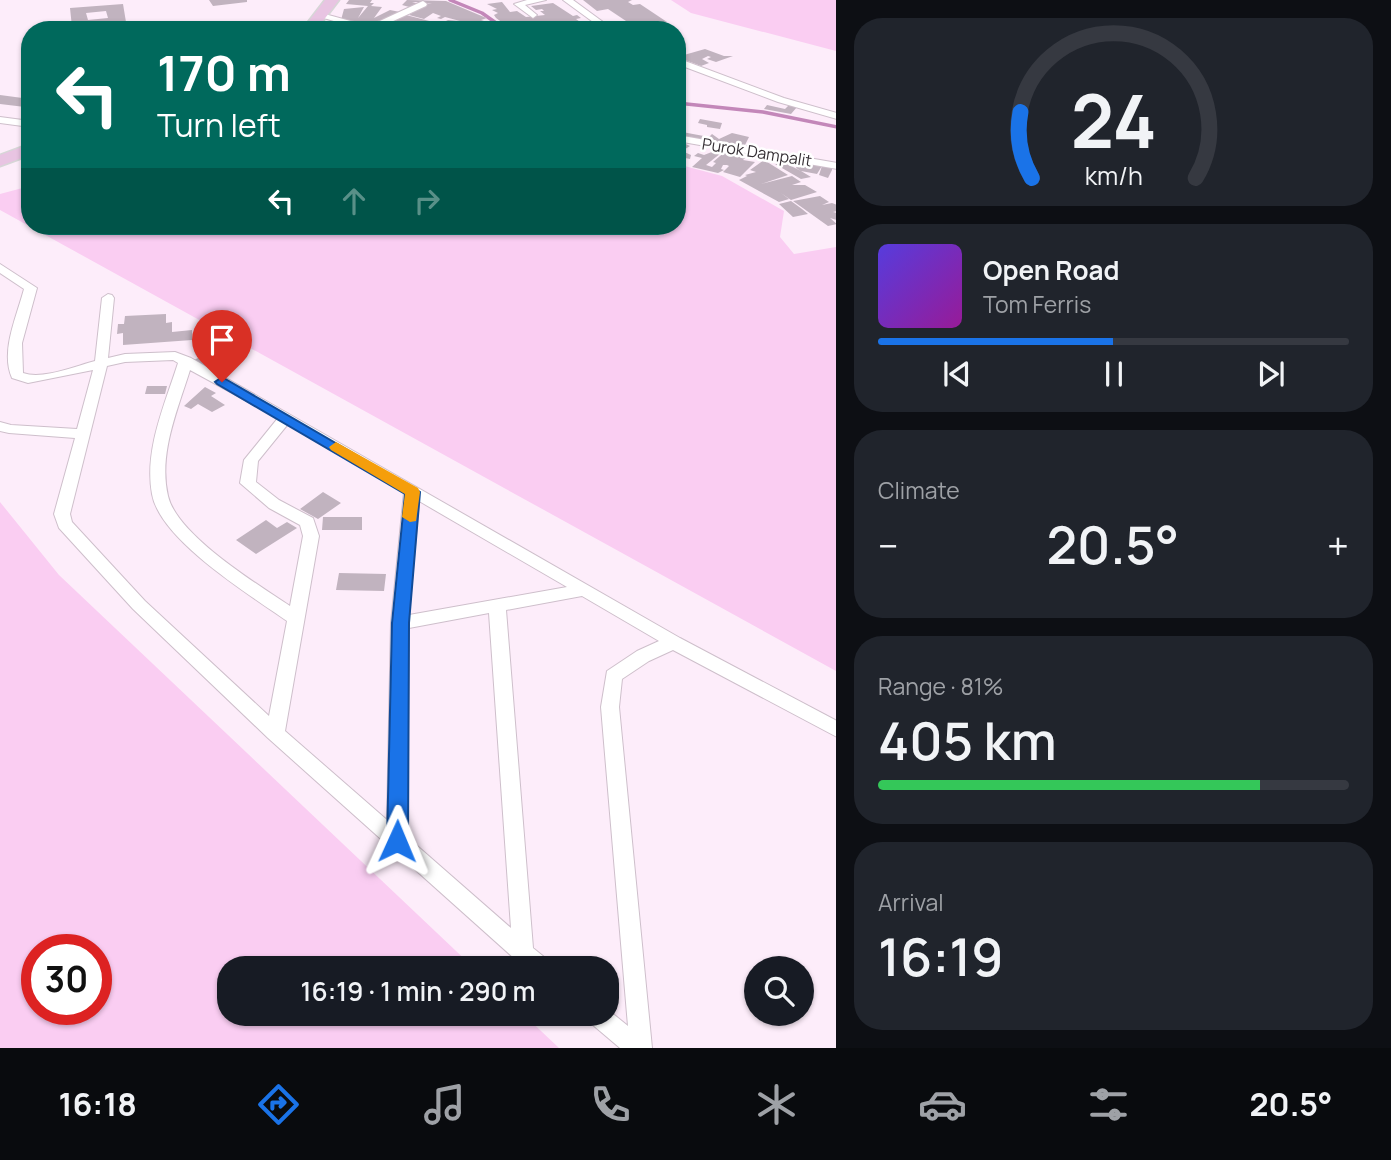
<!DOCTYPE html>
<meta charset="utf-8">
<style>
body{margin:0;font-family:Manrope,sans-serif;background:#20242c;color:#f1f3f6;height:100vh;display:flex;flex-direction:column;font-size:26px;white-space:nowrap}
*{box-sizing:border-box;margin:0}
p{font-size:23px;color:#9ea1a6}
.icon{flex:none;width:38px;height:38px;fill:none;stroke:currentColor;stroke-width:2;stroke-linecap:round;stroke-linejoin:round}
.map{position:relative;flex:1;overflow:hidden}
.sheet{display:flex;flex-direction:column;gap:18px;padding:18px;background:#0d0f14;width:555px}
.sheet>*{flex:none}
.guide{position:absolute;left:21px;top:21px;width:665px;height:214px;border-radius:28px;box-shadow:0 2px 5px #0004;background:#00695c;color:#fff;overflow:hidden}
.buttons{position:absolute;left:744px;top:956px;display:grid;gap:14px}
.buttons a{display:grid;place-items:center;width:70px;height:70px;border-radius:50%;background:#171b24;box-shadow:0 2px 5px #0004;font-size:35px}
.speed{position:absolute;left:21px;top:934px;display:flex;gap:14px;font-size:35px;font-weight:700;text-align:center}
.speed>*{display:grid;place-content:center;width:91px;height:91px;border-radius:50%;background:#171b24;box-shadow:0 2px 5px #0004;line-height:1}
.speed .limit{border:10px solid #d22;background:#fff;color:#111}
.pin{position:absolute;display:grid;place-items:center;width:60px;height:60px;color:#fff;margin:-72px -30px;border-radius:50% 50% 50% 0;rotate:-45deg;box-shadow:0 0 7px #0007}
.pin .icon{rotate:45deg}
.me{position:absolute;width:77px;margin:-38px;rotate:1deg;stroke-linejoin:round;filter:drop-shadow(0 0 5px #0008)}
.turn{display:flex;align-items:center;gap:24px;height:147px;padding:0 21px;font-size:32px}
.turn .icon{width:91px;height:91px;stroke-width:2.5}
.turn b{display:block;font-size:49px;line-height:60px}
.lanes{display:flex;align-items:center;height:66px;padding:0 21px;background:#0003;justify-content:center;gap:35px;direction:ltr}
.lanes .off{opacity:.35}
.big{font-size:52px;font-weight:600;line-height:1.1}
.sheet .tile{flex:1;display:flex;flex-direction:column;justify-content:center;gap:10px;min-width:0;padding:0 24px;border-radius:28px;background:#20242c}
.sheet .dial{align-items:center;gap:0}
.dial svg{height:182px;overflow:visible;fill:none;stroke:#363941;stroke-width:7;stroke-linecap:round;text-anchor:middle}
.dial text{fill:#f1f3f6;stroke:none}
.song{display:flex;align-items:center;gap:21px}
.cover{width:84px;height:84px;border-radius:10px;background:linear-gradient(135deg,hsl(250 70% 55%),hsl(300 70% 35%))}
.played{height:7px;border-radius:4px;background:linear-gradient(90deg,#1a73e8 50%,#363941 50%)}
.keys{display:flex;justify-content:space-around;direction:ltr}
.heat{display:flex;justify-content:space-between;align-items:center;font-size:38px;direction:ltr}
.charge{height:10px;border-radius:5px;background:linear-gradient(90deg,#34c759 81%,#363941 0)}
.trip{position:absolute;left:217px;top:956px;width:402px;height:70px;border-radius:28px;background:#171b24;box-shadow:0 2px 5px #0004;font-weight:600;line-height:70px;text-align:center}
.menu{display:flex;height:112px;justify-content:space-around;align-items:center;background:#090b0e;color:#9ea1a6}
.menu .icon{width:49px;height:49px}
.menu .active{color:#1a73e8}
.menu b{font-size:32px;color:#f1f3f6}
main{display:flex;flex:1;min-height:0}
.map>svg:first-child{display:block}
</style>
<main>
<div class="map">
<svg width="837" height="1048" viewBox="0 0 837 1048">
<rect width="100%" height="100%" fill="#fdedfa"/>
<path fill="#facdf2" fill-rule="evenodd" d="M671,0H836V51L691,13Z
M677,164L722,176L784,211L780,237L794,254L836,247V671L0,210V194L30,186V226H677V197L680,195L677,194Z
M0,502L59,575L474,968H229V1013H522L559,1048H0ZM37,950H96V1010H37Z"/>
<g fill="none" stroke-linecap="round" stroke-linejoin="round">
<path stroke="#c387b9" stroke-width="3.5" d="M450,0L482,13L506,30
M677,103L763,112L837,127"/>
</g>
<path fill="#c1b3bf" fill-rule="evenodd" d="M209,0H247V2L213,6Z
M349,0H372L370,3H374L371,6L382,7L374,18L390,10L400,12L373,26L341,20L344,9L364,7L358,18L368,6L346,4Z
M407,0L446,1L484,17L487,18L481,20L490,23L483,30L459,27L452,30L432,28L448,20L460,21L445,17L441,19L437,18L441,16L433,13L424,19L409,15L426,4H432L415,2H412L420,4L413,8L402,5Z
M583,0H632L628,2L633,5L640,4L667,22L635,27L608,9L597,11Z
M502,2L510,12L517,11L526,17L545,15L540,11H544L542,9L536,10L531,6L553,3L573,16L577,15L581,18L576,19L591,30H513L496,18L494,15L498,13L492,10L497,9L487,4Z
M123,4L126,22L72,27L70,8ZM106,11L108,18L88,20L86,13Z
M406,15L437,23L429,27L411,23L402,28L406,30H381L391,24L399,25L393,22Z
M705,49L724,56H733L716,62L707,59L711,57L708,56L702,59L709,63L701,66L677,57Z
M0,95L30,99V103L25,107L0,104Z
M767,105L785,109L789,105L797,107L791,114L764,109Z
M700,119L722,123L720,129L707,127V125L698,123Z
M677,131L709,137L712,134L719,139L732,133L749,137L745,145L781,153L779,156L677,137Z
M677,140L690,146L682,151L691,155L690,159L680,157L681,154H677V147L682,145L678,144Z
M717,150L721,153L706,165L712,167L716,163L713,162L727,150L761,158L747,156L743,160L755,162L740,177L723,172L729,166L727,165H723L721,169L724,170L718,173L692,167L702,158L694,156L698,153L704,155Z
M794,159L802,160L799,164L804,165L807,161L832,166V170L828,178L819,175L822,166L817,174L801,171L796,168L798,164L792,163Z
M764,160L788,175L761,184L792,176L801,182L792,185H805L817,192L791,200L781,193L789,199L779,202L739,180L747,176L745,175L756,172L750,170Z
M783,162L801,171L811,177L801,179L775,164Z
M820,196L829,202L822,205L832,203L837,205V211L833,212L837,213V220L830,218L837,224L828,226L793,201Z
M791,201L802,209L808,214L793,217L779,204Z
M166,314V323L172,322V332L192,330V340L123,345V333L117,334L118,324H124L125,316Z
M220,339L236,348L206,366L194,360L200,357L195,354Z
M147,386H167L165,394H145Z
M205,387L216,393L211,396L225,405L212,412L198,404L191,409L184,406Z
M323,492L341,503L318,519L300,509Z
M323,517H362V530H322Z
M266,520L277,528L287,522L297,528L256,554L236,540Z
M339,573L386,574L384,591L336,590Z"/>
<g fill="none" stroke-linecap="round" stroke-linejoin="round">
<defs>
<path id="street" d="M527,0H546L525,5L537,15L533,18L514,4Z
M563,0H573L614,30H604Z
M423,1L427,4L426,6L378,28L380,30H364L317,16L321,13L369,26Z
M677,58L784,98L837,113V119L778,102L677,64Z
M0,117L30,121V127L0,123Z
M677,135L837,163V169L677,141Z
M0,264L37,288L22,343L23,373C43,380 75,366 95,361L102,298L108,294L112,295L114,298L108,358L125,354L175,352L191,358L680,638L837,721V737L673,650L649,661L622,679L619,707L652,1048H620L587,1020L584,1013H607V1009L628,1026L601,707L607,671L637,651L659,641L582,596L506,610L533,948L549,961L552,968H525L268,738L133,609L59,528L54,514L75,438L9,433L0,431V422L11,425L77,429L93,370L28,383L12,378C0,351 17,316 24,289L0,273ZM173,360L178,363C165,404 144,450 152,494C160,540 250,595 287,621L269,716L145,601L72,522L70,514L107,366L125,362ZM190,370L278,418L244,460L240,483L269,508L300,525L303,536L290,606C257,584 177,535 168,496C158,454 178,409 190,370ZM288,424L404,492L391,623L387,820L285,731L319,536L313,518L279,500L256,482L258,461ZM419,501L567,587L409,615ZM489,613L511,928L407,837L409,628Z"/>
<path id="primary" d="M325,0H339L316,30H302Z
M30,144V155L0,166V155Z"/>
</defs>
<use href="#street" stroke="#cebfcb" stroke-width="2"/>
<use href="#primary" stroke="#d7d6d7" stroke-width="3"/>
<use href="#street" fill="#fff" fill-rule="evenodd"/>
<use href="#primary" fill="#e8c4e2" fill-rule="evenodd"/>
</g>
<path fill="#1a73e8" stroke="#114b97" stroke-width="2" d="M222,377L420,492L409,623L408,841L405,847L397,850L390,847L387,841L392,623L405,494L217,384L215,382Z"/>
<path fill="#f59e0b" d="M336,442L418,488L420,492L416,521L410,522L402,517L405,494L331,450L329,447Z"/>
<g text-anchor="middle" stroke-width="5" stroke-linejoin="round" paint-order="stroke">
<g font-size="16" fill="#363035" stroke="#fff">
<text transform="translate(757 152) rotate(9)" y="6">Purok Dampalit</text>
</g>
</g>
</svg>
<div class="buttons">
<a><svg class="icon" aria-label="search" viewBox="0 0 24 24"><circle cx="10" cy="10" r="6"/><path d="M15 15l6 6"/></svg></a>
</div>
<div class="speed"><div class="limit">30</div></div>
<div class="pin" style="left:222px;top:382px;background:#d93025"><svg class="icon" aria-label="arrive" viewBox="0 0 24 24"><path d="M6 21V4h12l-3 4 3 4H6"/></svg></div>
<svg class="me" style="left:397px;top:841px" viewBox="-20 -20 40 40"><path d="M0-17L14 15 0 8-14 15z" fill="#1a73e8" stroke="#fff" stroke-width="4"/></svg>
<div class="trip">16:19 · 1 min · 290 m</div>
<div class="guide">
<div class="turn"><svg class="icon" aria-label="left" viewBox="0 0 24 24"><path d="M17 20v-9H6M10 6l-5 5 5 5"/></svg><div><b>170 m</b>Turn left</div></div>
<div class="lanes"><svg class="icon" aria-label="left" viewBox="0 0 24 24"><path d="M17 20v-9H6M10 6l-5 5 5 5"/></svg><svg class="icon off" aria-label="ahead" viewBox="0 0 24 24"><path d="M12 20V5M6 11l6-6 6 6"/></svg><svg class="icon off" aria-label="right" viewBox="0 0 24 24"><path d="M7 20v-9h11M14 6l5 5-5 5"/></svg></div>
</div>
</div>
<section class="sheet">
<div class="tile dial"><svg viewBox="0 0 100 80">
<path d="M14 69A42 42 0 1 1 86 69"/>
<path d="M14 69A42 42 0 0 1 9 40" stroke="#1a73e8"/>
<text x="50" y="56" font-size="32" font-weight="700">24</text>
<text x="50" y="72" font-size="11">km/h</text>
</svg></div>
<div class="tile">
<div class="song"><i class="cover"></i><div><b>Open Road</b><p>Tom Ferris</p></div></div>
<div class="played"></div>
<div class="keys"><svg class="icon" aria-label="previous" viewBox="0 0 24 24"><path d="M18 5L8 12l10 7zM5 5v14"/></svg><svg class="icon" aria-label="pause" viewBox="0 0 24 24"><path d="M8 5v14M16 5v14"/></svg><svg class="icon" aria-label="next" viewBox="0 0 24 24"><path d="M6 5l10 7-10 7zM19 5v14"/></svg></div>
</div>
<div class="tile"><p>Climate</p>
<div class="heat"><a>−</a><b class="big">20.5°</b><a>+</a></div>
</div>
<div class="tile"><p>Range · 81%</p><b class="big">405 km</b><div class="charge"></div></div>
<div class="tile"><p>Arrival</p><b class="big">16:19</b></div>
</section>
</main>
<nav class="menu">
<b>16:18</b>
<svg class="icon active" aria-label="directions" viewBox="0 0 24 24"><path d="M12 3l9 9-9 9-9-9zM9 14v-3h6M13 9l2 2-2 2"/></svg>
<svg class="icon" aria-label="music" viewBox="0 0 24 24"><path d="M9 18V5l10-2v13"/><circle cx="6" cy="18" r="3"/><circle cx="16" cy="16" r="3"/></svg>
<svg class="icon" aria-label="phone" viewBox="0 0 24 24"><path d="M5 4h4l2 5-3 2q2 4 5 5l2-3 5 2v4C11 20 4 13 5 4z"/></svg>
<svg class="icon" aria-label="climate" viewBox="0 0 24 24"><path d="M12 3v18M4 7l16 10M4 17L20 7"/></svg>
<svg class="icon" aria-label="car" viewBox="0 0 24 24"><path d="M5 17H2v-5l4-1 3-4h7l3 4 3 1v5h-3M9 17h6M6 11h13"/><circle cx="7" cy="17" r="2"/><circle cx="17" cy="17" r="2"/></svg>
<svg class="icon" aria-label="filters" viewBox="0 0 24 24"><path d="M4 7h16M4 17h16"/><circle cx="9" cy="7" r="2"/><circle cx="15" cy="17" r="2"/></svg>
<b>20.5°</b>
</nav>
